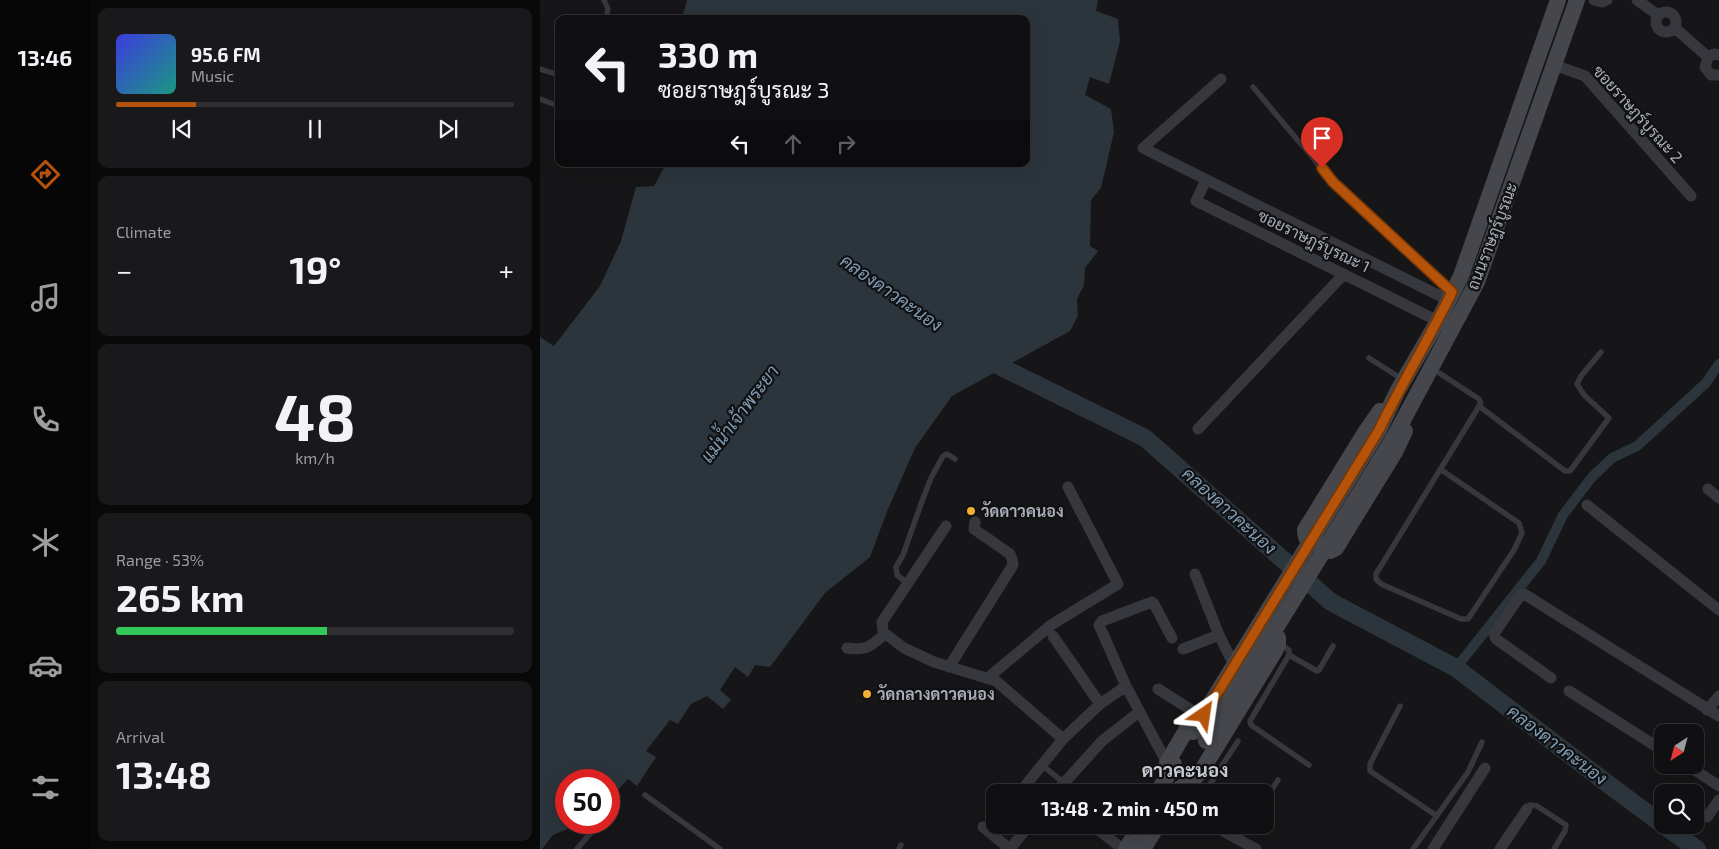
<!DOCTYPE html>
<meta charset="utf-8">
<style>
body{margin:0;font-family:"Exo 2",Sarabun,sans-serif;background:#19191b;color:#f1f3f6;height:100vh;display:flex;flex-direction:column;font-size:19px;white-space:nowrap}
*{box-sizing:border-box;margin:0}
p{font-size:16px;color:#9c9d9f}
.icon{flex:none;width:28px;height:28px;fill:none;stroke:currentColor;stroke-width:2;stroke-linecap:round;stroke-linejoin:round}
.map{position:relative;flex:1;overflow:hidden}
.details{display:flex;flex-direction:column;gap:8px;padding:8px;background:#09090a;width:450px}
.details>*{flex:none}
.hud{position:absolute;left:15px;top:15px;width:475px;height:152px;border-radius:10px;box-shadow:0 5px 20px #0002,0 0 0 1px #303032;background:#101012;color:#f1f3f6;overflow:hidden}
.needle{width:32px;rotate:216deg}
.buttons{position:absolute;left:1114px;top:724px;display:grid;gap:10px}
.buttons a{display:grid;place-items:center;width:50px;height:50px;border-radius:10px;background:#101012;box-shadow:0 5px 20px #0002,0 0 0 1px #303032;font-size:25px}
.speed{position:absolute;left:15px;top:769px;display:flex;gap:10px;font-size:25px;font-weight:700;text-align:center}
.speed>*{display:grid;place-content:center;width:65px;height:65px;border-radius:50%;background:#101012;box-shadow:0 5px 20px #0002,0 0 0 1px #303032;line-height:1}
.speed .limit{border:8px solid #d22;background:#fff;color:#111}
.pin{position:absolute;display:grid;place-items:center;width:42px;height:42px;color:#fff;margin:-51px -21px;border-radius:50% 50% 50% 0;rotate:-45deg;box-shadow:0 0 5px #0007}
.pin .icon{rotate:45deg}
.me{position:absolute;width:55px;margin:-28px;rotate:32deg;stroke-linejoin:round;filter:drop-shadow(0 0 4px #0008)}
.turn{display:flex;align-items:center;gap:18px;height:105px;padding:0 20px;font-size:22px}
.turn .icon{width:65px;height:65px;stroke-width:2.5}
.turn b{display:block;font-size:35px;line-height:42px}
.lanes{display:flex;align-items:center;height:48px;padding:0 20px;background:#0003;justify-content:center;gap:25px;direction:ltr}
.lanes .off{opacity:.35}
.big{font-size:38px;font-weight:700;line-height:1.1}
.details .tile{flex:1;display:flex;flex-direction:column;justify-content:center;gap:8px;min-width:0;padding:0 18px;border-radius:10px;background:#19191b}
.details .dial{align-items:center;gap:0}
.dial b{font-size:65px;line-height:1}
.song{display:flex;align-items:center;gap:15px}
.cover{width:60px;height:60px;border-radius:8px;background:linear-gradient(135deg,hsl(240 70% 55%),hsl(170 70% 35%))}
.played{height:5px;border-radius:2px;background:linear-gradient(90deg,#b45309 20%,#303032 20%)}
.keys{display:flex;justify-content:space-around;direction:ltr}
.heat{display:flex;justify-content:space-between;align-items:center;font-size:28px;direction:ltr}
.charge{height:8px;border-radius:4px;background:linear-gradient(90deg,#34c759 53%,#303032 0)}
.trip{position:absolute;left:446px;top:784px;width:288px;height:50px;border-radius:10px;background:#101012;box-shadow:0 5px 20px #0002,0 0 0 1px #303032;font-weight:700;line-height:50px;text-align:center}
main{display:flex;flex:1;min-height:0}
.menu{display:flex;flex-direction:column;width:90px;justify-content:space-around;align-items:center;background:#060607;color:#9c9d9f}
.menu .icon{width:35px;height:35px}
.menu .selected{color:#b45309}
.menu b{font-size:22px;color:#f1f3f6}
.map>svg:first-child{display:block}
</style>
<main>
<nav class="menu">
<b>13:46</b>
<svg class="icon selected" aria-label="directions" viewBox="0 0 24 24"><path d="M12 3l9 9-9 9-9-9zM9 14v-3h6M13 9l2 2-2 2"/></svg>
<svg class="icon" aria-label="music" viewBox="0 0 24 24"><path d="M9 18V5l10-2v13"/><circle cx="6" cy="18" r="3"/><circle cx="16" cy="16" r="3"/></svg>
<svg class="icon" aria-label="phone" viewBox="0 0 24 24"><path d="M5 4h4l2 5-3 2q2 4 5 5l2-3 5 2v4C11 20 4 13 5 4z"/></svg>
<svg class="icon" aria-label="climate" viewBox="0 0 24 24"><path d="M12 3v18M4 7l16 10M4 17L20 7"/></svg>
<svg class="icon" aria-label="car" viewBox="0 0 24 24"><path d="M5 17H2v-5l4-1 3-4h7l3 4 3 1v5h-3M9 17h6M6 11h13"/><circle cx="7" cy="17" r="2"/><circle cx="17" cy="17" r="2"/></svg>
<svg class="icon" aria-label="filters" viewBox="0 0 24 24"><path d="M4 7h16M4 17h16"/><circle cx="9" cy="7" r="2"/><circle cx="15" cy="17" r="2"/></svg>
</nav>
<section class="details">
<div class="tile">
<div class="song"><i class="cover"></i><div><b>95.6 FM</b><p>Music</p></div></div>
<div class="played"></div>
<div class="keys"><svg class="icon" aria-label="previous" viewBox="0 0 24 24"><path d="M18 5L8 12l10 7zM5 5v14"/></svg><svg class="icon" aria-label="pause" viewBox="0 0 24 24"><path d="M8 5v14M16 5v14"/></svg><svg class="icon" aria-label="next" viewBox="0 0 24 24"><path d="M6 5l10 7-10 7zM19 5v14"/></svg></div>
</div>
<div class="tile"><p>Climate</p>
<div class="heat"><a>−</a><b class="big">19°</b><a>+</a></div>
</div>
<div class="tile dial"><b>48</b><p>km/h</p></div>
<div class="tile"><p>Range · 53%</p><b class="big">265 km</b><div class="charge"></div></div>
<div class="tile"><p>Arrival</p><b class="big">13:48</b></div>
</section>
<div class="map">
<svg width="1179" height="849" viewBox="0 0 1179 849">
<rect width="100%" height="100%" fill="#161618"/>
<path fill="#2c353c" d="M147,0H558L556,11L578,19L580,41L569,84L550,77L545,95L571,109L574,132L561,188L551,200L550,246L558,251L545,268L544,285L537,299L538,316L530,331L412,396L375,448L348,509L330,557L285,593L230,667L215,665L208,677L195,667L180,690L191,700L183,709L167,696L151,704L138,724L130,720L106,751L116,757L97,786L88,779L69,799V780H26V822L42,823L13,835L2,849H0V337L14,346L60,286L81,241L96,187L114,186L126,164H486V19H142Z"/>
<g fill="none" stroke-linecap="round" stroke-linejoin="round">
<path stroke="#2c353c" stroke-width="10" d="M916,668L1001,561L1023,515L1052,477L1072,458L1097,446L1166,383L1179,364"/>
<path stroke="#2c353c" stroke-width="18" d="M443,358L605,438L791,602L916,668L1068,784L1122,824
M1123,825L1157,849"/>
<path stroke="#37383d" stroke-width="5.5" d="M64,0L68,9L66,19
M0,69L19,75
M713,87L793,182L911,291
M0,99L19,106
M829,358L862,379
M893,369L939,399L941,403L836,574V579L841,584L921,619H928L974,550L982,533L979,523L900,469
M939,406L1025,471H1030L1069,418L1044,395L1037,384L1041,376L1061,352
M368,584L357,575L356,567L363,555L381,504L391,478L403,456L407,454L415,459
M740,645L749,650V655L710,721L711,725L769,765
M749,655L777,671L779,670L793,646
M860,706L830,764V771L897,816
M503,766L524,783
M665,792L698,741
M105,795L180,849
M725,800L738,780
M987,809L990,805L997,806L1026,825L1025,831L1014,849
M698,840L708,825
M37,849L60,822
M359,849L361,845
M873,849L928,772L942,742"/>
<path stroke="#37383d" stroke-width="11" d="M1054,0L1062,2L1067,0
M1097,0L1118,15
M1116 22a10 10 0 1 1 20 0a10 10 0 1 1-20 0Z
M1135,28L1168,57
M1179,55L1174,54L1168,57L1165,67L1171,75H1179
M1014,65L1045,76L1151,196
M681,79L603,148L908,300
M666,180L656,201L898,321
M658,429L804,274
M1168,489L1179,498
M1047,505L1179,610
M406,526L342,622L343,632L364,648L394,662L456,681L523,739
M655,574L679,635L690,657
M513,636L560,704
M307,648C327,651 331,646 345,634
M643,649L679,635
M409,667L473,565L472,559L470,554L434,529L435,522
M449,677L511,625L578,584L528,487
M1011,678L956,639L954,634L980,596L984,594L1179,716
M618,689L656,713
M1029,691L1122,750
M1167,710L1179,696
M627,763L586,686L559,625L562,621L612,602L614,604L632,638
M1147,765L1179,786
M480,792L523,739L560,704L586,686
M516,792L562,741L599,712
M1167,817L1179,800
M552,825L583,849
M672,825L716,849
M443,827L470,849
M470,849L489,825
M893,849L945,768
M960,849L987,809"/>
<path stroke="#45474d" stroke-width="16" d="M840,411L826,431L765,530L766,537L790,551L796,548L855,452L865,431
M839,430L857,392L898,321L921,276L1018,0
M853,439L937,282L1037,0
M629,773L627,763L656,713
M639,789L653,780L662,770L735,651L738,644V638L721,628
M618,792L634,764
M586,849L601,825
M603,849L618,825"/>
<path stroke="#3d3f44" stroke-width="2" stroke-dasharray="2.5 4" stroke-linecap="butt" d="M583,833L612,849"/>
<path stroke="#45474d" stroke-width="16" d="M653,732L839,430
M666,741L853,439"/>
</g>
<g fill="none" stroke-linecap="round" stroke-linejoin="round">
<defs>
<path id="route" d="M664,715L839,430C862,383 889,339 912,292L793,182L782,168"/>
</defs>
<use href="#route" stroke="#753606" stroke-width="12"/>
<use href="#route" stroke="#b45309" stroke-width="9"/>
</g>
<g fill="#f2b134" stroke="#111113" stroke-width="2">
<circle cx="431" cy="511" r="5"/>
<circle cx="327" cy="694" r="5"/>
</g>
<g text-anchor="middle" stroke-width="4.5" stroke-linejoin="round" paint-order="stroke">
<g font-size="16" fill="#a8adb8" stroke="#111113">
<text transform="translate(1098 114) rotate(48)" y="6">ซอยราษฎร์บูรณะ 2</text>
<text transform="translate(952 236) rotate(-69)" y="6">ถนนราษฎร์บูรณะ</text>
<text transform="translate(774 241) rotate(26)" y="6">ซอยราษฎร์บูรณะ 1</text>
</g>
<g font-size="16" font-weight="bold" fill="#a8adb8" stroke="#111113" text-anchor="start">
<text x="441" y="517">วัดดาวคนอง</text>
<text x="337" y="700">วัดกลางดาวคนอง</text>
</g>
<g font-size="18" font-style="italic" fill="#7f9bb3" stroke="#111113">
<text transform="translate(351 293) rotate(35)" y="6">คลองดาวคะนอง</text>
<text transform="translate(200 414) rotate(-53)" y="6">แม่น้ำเจ้าพระยา</text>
<text transform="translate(689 511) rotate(42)" y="6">คลองดาวคะนอง</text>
<text transform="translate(1017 745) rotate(37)" y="6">คลองดาวคะนอง</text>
</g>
<g font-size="19" font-weight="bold" fill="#c9ccd4" stroke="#111113">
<text x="645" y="777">ดาวคะนอง</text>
</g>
</g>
</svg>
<div class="buttons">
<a><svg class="needle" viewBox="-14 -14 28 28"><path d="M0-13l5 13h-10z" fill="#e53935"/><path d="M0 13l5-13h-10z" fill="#9c9d9f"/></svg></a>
<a><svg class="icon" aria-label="search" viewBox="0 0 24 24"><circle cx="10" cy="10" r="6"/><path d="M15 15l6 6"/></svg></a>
</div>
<div class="speed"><div class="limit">50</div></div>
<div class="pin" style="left:782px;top:168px;background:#d93025"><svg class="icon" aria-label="arrive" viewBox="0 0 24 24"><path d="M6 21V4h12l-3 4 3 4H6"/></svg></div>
<svg class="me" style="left:664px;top:715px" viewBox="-20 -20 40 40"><path d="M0-17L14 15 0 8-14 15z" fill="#b45309" stroke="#fff" stroke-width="4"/></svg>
<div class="trip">13:48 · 2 min · 450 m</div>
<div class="hud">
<div class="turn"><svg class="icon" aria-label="left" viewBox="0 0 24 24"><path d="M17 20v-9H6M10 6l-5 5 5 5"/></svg><div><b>330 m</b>ซอยราษฎร์บูรณะ 3</div></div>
<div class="lanes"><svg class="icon" aria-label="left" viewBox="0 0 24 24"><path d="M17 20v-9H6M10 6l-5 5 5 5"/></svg><svg class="icon off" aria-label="ahead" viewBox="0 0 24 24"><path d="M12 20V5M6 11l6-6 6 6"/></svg><svg class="icon off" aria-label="right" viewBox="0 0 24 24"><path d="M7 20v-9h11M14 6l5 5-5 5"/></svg></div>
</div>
</div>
</main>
